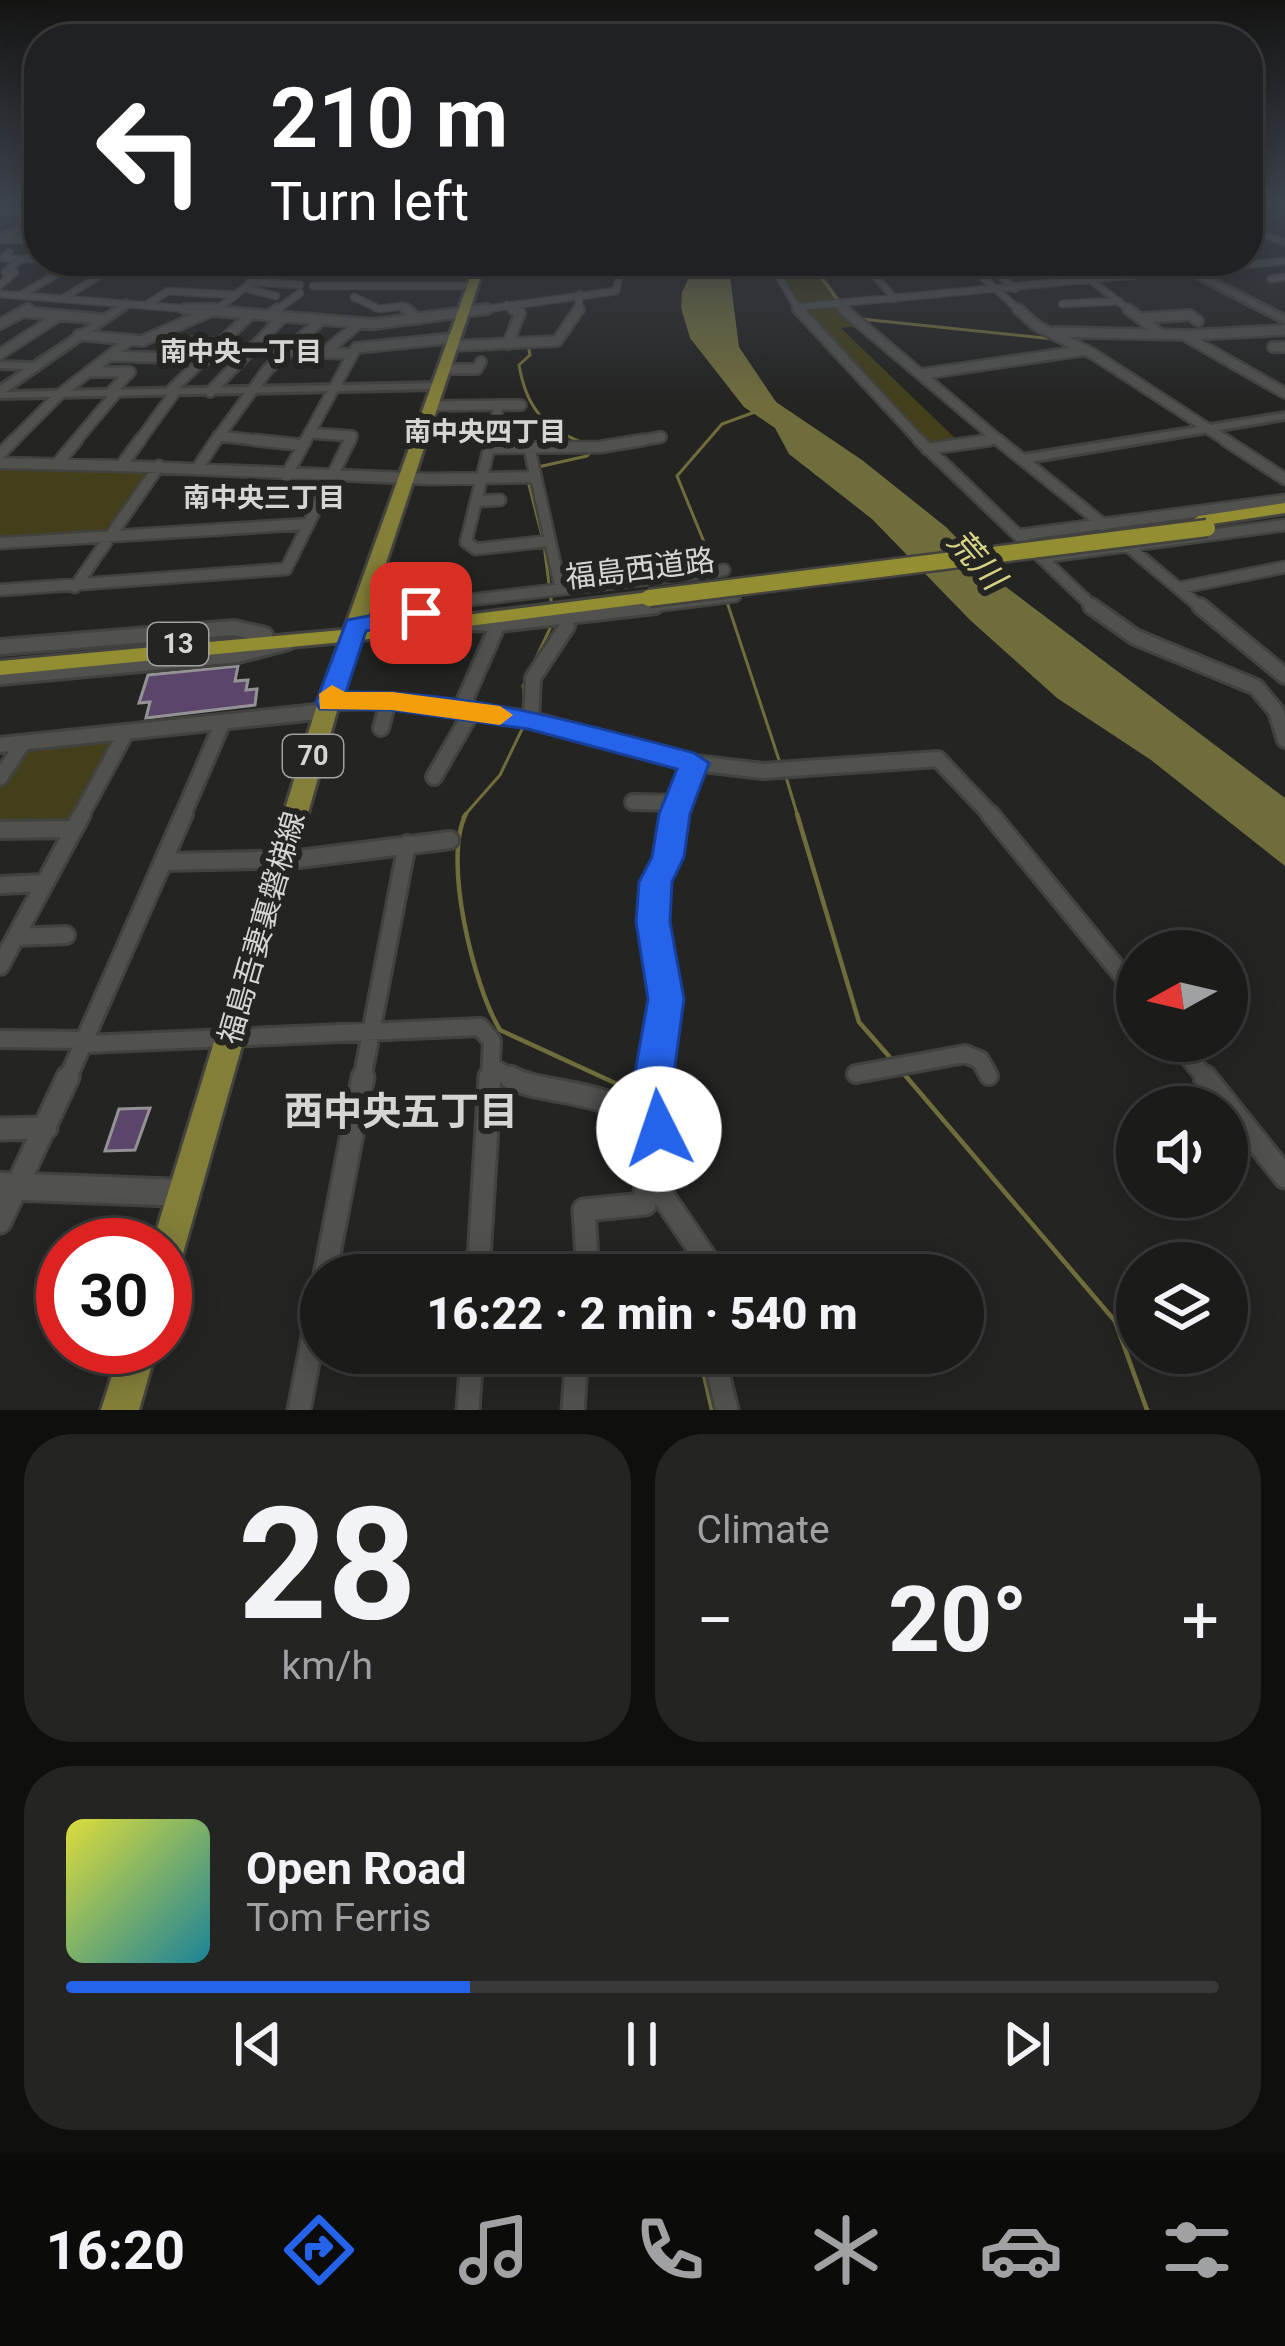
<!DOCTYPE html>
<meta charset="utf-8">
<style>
body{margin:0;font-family:Roboto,"Noto Sans JP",sans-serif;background:#242423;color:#f1f3f6;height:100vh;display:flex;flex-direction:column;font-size:45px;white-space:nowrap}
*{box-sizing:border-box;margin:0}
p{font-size:39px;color:#a0a1a2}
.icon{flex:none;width:66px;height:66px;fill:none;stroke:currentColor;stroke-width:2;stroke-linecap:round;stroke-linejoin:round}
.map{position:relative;height:1410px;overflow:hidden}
.sheet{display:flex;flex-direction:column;gap:24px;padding:24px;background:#0f0f0e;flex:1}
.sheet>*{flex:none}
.top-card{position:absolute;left:24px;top:24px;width:1239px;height:252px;border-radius:48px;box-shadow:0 6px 30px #0003,0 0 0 3px #393939;background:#202124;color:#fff;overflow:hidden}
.needle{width:78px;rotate:262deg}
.fabs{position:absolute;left:1116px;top:930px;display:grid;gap:24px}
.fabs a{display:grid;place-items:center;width:132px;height:132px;border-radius:50%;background:#1b1b1a;box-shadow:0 6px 30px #0003,0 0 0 3px #393939;font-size:60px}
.speed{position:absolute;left:36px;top:1218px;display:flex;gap:24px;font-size:60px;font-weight:700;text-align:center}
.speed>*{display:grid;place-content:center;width:156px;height:156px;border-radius:50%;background:#1b1b1a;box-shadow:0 6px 30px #0003,0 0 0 3px #393939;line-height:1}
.speed .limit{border:18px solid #d22;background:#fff;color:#111}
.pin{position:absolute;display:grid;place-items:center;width:102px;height:102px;color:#fff;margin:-51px;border-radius:24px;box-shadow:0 6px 18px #0006}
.me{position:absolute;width:132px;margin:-66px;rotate:356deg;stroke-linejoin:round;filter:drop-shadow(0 0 9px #0008)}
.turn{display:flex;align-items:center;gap:42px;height:252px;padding:0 48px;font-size:54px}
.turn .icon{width:156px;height:156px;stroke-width:2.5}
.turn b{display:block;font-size:84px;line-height:102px}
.big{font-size:90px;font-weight:800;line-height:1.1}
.sheet .tile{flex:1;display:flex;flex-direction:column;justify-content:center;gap:18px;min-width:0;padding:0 42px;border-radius:48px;background:#242423}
.sheet .dial{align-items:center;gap:0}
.dial b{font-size:156px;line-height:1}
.song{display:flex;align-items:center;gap:36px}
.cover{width:144px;height:144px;border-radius:18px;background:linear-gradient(135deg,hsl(60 70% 55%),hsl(190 70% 35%))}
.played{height:12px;border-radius:6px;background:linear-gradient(90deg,#2563eb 35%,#393939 35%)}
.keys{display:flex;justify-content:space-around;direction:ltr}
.heat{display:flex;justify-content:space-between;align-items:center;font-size:66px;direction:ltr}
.sheet .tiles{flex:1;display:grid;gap:24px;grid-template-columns:1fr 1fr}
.tile:last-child{grid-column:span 2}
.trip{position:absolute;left:300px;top:1254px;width:684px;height:120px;border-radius:60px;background:#1b1b1a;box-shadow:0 6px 30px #0003,0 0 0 3px #393939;font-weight:800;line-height:120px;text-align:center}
.tabs{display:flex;height:192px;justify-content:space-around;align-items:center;background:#0b0b0a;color:#a0a1a2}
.tabs .icon{width:84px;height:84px}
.tabs .on{color:#2563eb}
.tabs b{font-size:54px;color:#f1f3f6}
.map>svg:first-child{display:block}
</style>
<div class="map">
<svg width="1285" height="1410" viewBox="0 0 1285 1410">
<rect width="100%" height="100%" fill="#242422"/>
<path fill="#423f1a" d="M774,261H813L859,326L841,328L958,441L928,445C873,388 808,333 774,261Z
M0,465L144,468L147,475L106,535L0,539Z
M113,742L66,825L0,826V785L25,748Z"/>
<path fill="#706d3d" d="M697,261H728L739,347L776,402L862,460L946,527L1002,584L1285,798V866L1151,760L1057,698L970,620L872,519L789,454L775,428L744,407L690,338L681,308L682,292Z"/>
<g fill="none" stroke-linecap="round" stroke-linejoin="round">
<path stroke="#706d3d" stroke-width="3" d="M809,261L840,303
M861,319L1054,339
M528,345L530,355L519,365C526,406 543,427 581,442
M538,467L587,456L594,449
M528,481L542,536
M544,545L552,607
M713,564L677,476L722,424L755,412
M727,602L780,763
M525,701L523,686L553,622
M786,777L798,817
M463,817L500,775L525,723"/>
<path stroke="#706d3d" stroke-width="4.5" d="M466,814C442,859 474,987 500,1030L641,1095L647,1116
M797,814L859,1022L894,1062
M904,1074L1115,1321L1147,1410
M690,1253L692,1275
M699,1353L712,1410"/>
</g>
<path fill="#5b456b" stroke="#939294" stroke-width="3" d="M238,666L235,681L248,680L246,690L257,689L255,705L146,718L150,702L139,703L148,675Z
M150,1108L135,1150L105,1151L119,1109Z"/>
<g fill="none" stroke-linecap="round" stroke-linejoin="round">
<defs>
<path id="minor-far5" d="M0,211L39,213
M1248,229L1285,242
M0,240L39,239
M21,259H39
M80,261L261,273
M570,261L568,268L620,270
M769,261L800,312
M862,261L895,299
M965,261L1021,312
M983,261L1015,289
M1066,261L1132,312
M1094,261L1106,270
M1144,261L1174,271
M1019,263L1066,261
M272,265L316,264
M479,266H525
M328,268L390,269L395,261
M422,273L428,261
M1271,279L1285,277
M249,282L300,285
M0,285L15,272H5L21,259L3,258L9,253
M313,286H473
M248,289L276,296
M0,294L215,311L278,261
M21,295L79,261
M354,297L379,309L403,306L409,312
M63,298L103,274L123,275L132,265
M836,303L846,312
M1062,304L1119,301
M146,305L168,291L236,295
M507,305L518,312
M797,307L1285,261
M215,311L222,312
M23,312L28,309
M274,312L300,293
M465,312L616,291L623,261
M577,312L580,294"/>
<path id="minor-far4" d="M185,309H218
M406,309L418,319
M798,309L922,443
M843,309L997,439
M1018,309L1037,326L1093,354L1230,443
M1128,309L1162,335
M215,311L374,324L487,309
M23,312L102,319
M268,316L278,309
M1141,318L1190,315L1198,321
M0,324L28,309
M1056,332L1189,335L1285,330
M79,335L142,341L209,312
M1187,337L1285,393
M169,341L222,344
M508,344L520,313L513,309
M452,346L557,341L579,309
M1273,347H1285
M251,350L352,354
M324,353L358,324
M0,354L60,315
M110,356L207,359
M444,369H477L481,362
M89,372H130L110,393
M922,374L1086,350
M169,392L251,314
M210,392L283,317
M430,406L521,405
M309,433L352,436L349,443
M218,436L283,443
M11,443L60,394L130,340
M74,443L116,393
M138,443L175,392
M214,443L268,369L321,320
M304,443L356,348L454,338
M490,443L499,406
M625,443L661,437
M969,443L997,439L1002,443"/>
<path id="minor-far3" d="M255,440L302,445
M491,440L466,542L476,549L549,541
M919,440L1095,609
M998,440L1104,525
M1225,440L1285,479
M529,447L559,581
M489,448L600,447L643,440
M927,449L990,440
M0,454L14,440
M0,463L121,466L140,440
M57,464L77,440
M121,466L430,479L533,477
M199,466L216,440
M286,476L306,440
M476,501L500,500
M1020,535L1285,500
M0,543L307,524
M1129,547L1203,609
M1043,557L1285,525
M75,587L159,466
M1179,588L1285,567
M0,590L286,569L350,440
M440,609L461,601L724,570
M629,609L735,596"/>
<path id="minor-far2" d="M1091,606L1135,637L1256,687L1276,711L1285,740
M1200,606L1285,676
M410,619L448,606
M466,623L498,624L655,606
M0,647L234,628L265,635
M0,677L238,655L288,642
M330,702L392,701L528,719L694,763L763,771L938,759L993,817
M460,711L498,624
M531,720L533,678L567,626
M381,728L388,701
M0,745L326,711
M434,777L471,713
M0,778L23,743
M633,802L679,803
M80,817L125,734
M182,817L222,724
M674,817L694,763"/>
<path id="minor-far1" d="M990,814L1137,993
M0,830L74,829
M164,862L299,859L450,840
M0,885L45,883
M16,937L66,935
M0,966L82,814
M0,1039L87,1040
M1176,1041L1207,1080
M86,1044L480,1027L492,1041L490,1080
M492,1067L515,1080
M856,1074L965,1054L980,1060L989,1076
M67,1080L184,814
M362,1080L407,844
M653,1080L666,999L653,922L655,882L668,857L675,814"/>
<path id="minor" d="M510,1077C544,1097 631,1087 643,1137C648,1157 645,1183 645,1204L584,1210L588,1275
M654,1077L651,1095L656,1104L663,1196L704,1256L705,1275
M1205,1077L1285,1177
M0,1129L46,1128
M0,1222L68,1077
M325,1275L363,1077
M478,1275L490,1077
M713,1353L727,1410
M299,1410L321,1295
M468,1410L472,1353
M573,1410L577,1353"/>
<path id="tertiary" d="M126,301L131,304L129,306L6,392L437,383L442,386L437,389L0,398V386L25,369L0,368V362L33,363Z
M1285,413V419L1023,463L1017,459L1023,455Z
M0,1173L184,1180L193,1184L197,1193L193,1202L184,1206L0,1199Z"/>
<path id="secondary" d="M39,217V222L0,241V235Z
M1165,261H1177L1285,316V323Z"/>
<path id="primary" d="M476,261H486L337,711L182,1257L177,1269L165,1274V1245H152L315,711Z
M121,1347H157L139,1410H101Z"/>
<path id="trunk" d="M1285,503V513L1199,526L1191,521L1199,516Z
M649,592L656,594L658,598L656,602L353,641L0,675V661L353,629Z"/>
</defs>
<use href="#minor-far5" stroke="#42423f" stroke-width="9"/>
<use href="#minor-far4" stroke="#42423f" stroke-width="14"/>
<use href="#minor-far3" stroke="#42423f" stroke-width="15"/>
<use href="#minor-far2" stroke="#42423f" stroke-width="20"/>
<use href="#minor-far1" stroke="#42423f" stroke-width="22"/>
<use href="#minor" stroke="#42423f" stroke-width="27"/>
<use href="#tertiary" stroke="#42423f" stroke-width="6"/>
<use href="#secondary" stroke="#42423f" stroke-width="6"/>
<use href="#primary" stroke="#42423f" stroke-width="6"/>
<use href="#trunk" stroke="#42423f" stroke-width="6"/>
<use href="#minor-far5" stroke="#51514e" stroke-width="6"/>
<use href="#minor-far4" stroke="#51514e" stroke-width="9"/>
<use href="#minor-far3" stroke="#51514e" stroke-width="10"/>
<use href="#minor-far2" stroke="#51514e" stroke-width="14"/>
<use href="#minor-far1" stroke="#51514e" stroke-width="16"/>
<use href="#minor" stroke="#51514e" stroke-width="21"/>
<use href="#tertiary" fill="#51514e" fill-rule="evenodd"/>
<use href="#secondary" fill="#51514e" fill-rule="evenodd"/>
<use href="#primary" fill="#837f39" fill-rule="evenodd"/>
<use href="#trunk" fill="#948e32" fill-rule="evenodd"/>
<defs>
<path id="trunk-bridge" d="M649,598L1207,528"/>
</defs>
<use href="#trunk-bridge" stroke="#42423f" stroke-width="21" stroke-linecap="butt"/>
<use href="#trunk-bridge" stroke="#948e32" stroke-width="16"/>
</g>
<linearGradient id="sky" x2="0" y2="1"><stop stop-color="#141413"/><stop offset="0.51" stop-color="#3f454f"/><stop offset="1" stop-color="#3f454f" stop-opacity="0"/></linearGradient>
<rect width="1285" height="403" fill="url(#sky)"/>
<path fill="#2563eb" stroke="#184099" stroke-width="3" d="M421,606L433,613L430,619L366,631L346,692C466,690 580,723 694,753L709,763L690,814L684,857L672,882L670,922L684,999L671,1095L679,1129L673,1143L659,1149L645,1143L631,1095L648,999L636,922L639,882L652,857L659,814L677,769L528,729L392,710L320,709L316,702L347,620Z"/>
<path fill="#f59e0b" d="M332,685L345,692H392L500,706L513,715L500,725L392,710L320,709L319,694Z"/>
<g text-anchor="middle" stroke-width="12" stroke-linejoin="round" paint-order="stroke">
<g font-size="27" font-weight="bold" fill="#d5d5d4" stroke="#242422">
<text x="241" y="361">南中央一丁目</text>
<text x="485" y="441">南中央四丁目</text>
<text x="264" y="507">南中央三丁目</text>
</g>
<g fill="#242422" stroke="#a0a09f" stroke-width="3">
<rect x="148" y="623" width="60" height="42" rx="9"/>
<rect x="283" y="735" width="60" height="42" rx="9"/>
</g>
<g font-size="27" font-weight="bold" fill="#d5d5d4">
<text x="178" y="653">13</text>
<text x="313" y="765">70</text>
</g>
<g font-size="30" fill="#d5d5d4" stroke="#242422">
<text transform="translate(640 569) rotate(-7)" y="10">福島西道路</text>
<text transform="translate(262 928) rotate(-74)" y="10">福島吾妻裏磐梯線</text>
</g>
<g font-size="33" font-style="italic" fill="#d7d386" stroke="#242422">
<text transform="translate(977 559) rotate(49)" y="12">荒川</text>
</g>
<g font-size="39" font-weight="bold" fill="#d5d5d4" stroke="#242422">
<text x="401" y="1125">西中央五丁目</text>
</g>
</g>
</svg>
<div class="fabs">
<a><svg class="needle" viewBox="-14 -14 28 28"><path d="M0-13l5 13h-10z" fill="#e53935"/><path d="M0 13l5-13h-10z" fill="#a0a1a2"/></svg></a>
<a><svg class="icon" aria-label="sound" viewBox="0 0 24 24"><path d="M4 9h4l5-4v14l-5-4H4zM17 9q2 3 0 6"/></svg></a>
<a><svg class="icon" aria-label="layers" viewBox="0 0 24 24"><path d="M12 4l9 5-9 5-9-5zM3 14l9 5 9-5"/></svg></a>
</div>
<div class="speed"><div class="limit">30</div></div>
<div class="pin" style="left:421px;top:613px;background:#d93025"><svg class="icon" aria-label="arrive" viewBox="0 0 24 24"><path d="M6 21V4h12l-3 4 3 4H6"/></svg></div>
<svg class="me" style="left:659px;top:1129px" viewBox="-20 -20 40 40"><circle r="19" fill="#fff"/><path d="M0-13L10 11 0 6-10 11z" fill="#2563eb"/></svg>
<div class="trip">16:22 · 2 min · 540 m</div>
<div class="top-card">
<div class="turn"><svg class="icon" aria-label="left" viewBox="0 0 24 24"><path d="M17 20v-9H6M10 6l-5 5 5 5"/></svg><div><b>210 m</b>Turn left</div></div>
</div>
</div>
<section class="sheet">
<div class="tiles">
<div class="tile dial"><b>28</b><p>km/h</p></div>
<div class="tile"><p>Climate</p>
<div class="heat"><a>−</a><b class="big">20°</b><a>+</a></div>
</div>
<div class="tile">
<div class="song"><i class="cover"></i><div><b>Open Road</b><p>Tom Ferris</p></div></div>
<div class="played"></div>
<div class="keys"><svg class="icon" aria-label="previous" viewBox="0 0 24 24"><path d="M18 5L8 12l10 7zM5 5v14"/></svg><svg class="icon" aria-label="pause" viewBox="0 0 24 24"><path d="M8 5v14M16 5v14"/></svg><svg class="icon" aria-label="next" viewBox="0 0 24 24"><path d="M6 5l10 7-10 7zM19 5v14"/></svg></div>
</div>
</div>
</section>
<nav class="tabs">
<b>16:20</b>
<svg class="icon on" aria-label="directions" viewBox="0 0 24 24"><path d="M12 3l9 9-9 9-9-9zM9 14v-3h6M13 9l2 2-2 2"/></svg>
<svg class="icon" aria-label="music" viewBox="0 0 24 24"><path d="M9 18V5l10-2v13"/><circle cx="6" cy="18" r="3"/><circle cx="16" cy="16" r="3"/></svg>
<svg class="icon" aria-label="phone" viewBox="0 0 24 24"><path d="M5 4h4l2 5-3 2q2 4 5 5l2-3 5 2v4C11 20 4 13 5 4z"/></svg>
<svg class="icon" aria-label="climate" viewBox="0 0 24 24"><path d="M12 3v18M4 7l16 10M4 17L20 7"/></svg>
<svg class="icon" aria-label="car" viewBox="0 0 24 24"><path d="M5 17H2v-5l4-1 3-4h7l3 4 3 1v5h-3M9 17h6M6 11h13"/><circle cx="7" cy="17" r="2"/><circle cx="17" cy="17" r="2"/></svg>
<svg class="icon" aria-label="filters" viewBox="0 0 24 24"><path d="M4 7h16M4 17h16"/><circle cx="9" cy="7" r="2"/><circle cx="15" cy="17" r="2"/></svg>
</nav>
